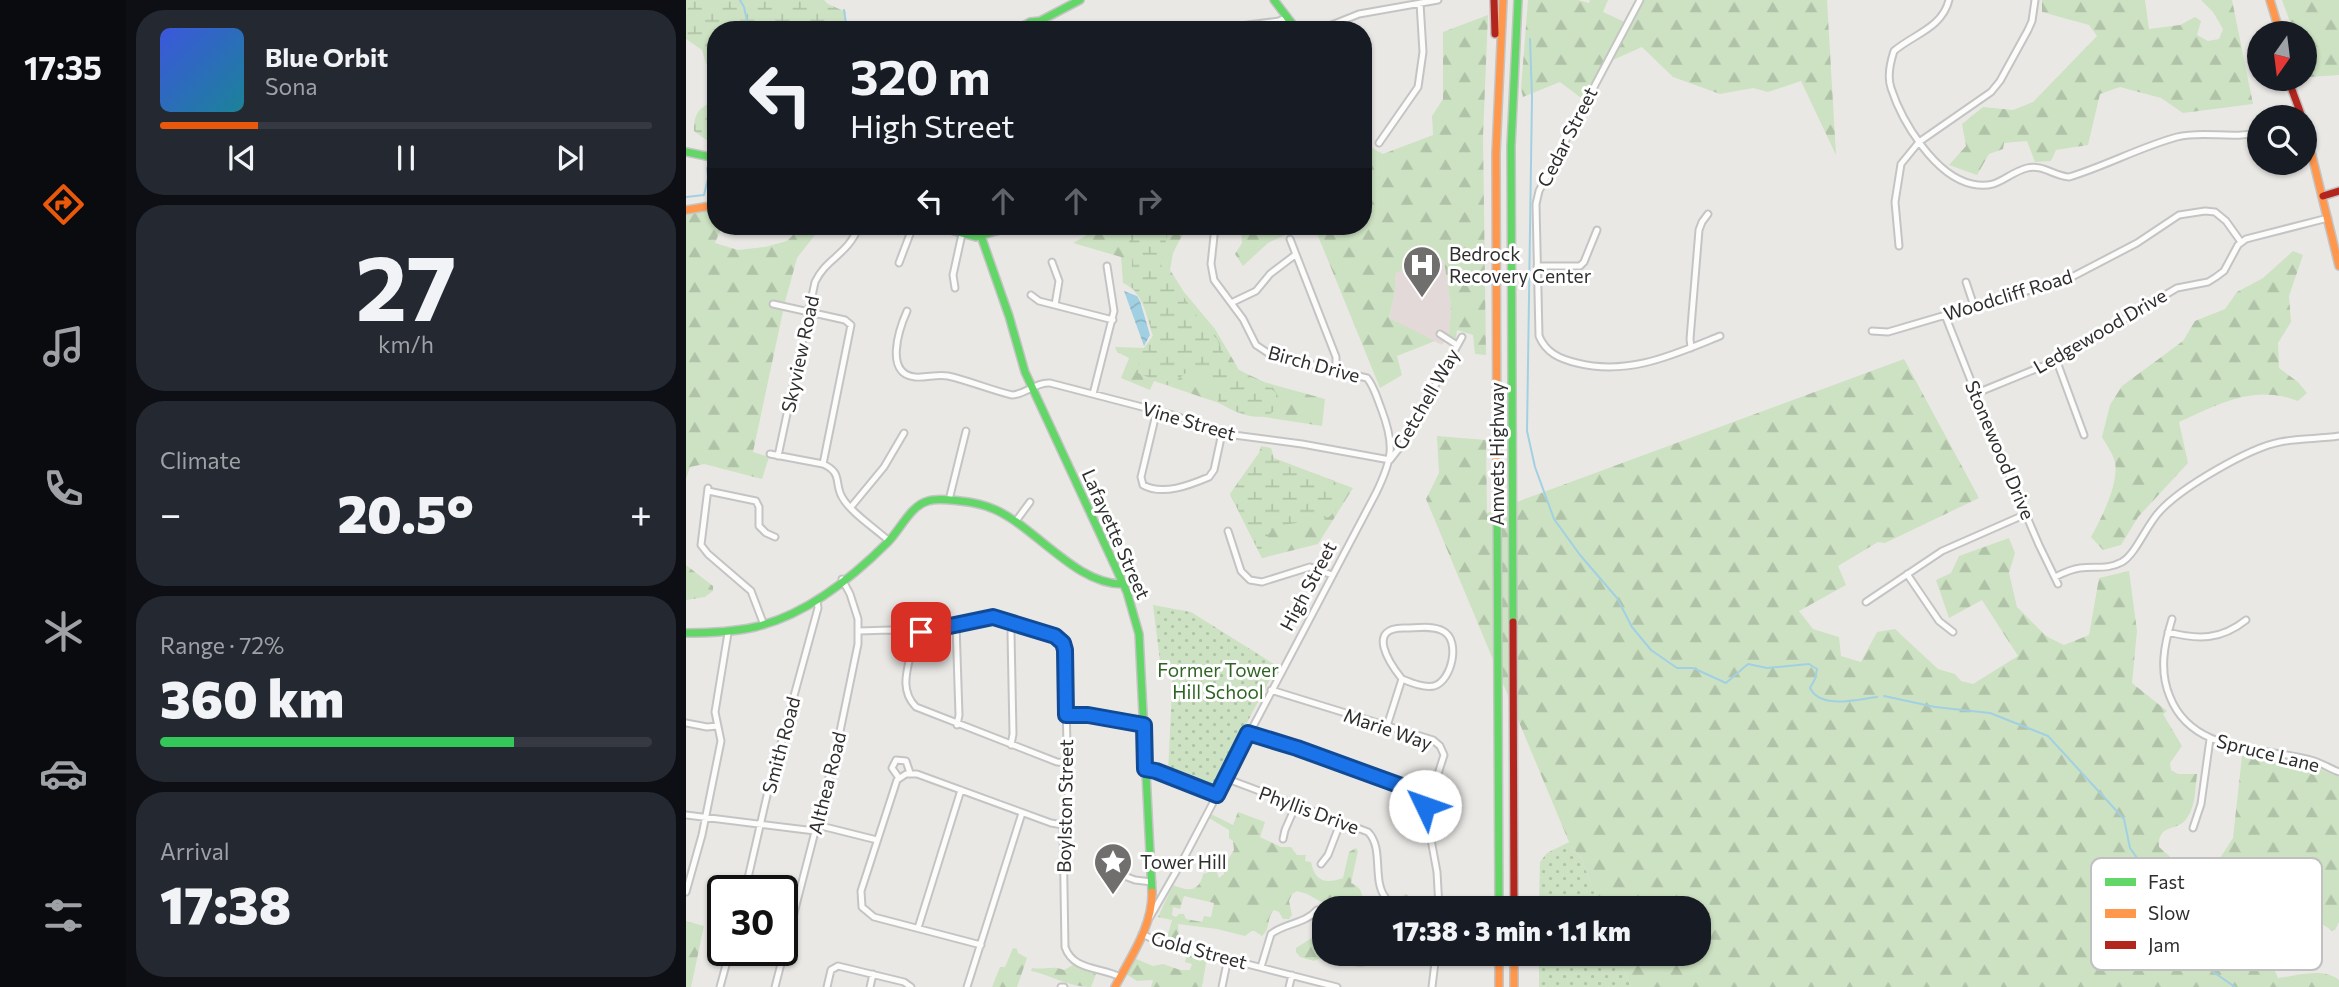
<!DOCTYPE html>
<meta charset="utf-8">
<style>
body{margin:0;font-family:Commissioner,sans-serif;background:#242831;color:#f1f3f6;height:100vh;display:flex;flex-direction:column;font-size:26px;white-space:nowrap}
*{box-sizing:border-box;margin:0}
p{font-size:23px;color:#9ea1a6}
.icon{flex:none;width:38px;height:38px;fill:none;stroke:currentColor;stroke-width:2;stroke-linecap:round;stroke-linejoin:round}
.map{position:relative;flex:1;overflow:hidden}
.side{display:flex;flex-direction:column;gap:10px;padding:10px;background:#0d0f14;width:560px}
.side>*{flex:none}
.hud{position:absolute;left:21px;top:21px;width:665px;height:214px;border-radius:28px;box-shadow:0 2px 5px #0004;background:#171b24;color:#f1f3f6;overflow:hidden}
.needle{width:46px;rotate:194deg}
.tools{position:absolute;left:1561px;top:21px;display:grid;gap:14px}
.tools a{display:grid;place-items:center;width:70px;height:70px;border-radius:50%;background:#171b24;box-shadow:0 2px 5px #0004;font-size:35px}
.speed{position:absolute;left:21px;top:875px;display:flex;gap:14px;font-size:35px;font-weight:700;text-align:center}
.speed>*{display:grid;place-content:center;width:91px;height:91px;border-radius:50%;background:#171b24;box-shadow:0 2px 5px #0004;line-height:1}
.speed .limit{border:4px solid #111;border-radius:10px;background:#fff;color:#111}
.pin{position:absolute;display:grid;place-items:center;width:60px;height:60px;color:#fff;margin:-30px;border-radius:14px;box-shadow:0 4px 10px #0006}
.me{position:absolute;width:77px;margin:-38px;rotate:312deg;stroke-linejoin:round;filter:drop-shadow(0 0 5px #0008)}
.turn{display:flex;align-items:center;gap:24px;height:147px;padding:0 28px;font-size:32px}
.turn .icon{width:91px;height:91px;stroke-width:2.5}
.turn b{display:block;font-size:49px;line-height:60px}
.lanes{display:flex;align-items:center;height:66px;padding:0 28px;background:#0003;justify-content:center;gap:35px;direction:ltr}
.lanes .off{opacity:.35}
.big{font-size:52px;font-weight:800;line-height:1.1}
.side .card{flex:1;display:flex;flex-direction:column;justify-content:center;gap:10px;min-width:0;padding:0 24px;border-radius:28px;background:#242831}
.side .dial{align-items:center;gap:0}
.dial b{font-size:91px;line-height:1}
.song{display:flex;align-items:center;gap:21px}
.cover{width:84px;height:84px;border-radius:10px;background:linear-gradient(135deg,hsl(230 70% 55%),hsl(190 70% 35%))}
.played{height:7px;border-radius:4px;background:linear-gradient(90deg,#ea580c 20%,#363941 20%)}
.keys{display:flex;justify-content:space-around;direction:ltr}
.heat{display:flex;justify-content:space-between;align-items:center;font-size:38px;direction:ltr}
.charge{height:10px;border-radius:5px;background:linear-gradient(90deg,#34c759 72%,#363941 0)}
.trip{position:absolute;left:626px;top:896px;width:399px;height:70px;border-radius:28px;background:#171b24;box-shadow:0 2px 5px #0004;font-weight:800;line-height:70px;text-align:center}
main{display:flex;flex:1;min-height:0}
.menu{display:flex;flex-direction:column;width:126px;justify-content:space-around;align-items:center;background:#090b0e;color:#9ea1a6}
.menu .icon{width:49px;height:49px}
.menu .selected{color:#ea580c}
.menu b{font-size:32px;color:#f1f3f6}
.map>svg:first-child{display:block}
</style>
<main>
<nav class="menu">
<b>17:35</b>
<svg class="icon selected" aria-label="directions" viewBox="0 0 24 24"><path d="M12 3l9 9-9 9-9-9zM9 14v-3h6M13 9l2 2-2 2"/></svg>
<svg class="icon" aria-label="music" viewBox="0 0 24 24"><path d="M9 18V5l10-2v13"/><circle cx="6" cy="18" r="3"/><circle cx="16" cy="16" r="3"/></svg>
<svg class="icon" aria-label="phone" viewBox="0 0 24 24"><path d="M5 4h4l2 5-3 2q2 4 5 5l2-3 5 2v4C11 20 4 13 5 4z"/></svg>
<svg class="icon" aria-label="climate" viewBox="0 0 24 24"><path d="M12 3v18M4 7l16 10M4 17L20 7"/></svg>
<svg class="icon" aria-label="car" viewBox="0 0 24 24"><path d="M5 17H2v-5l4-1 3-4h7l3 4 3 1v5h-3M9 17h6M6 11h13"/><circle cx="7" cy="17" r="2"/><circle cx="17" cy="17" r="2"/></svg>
<svg class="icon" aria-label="filters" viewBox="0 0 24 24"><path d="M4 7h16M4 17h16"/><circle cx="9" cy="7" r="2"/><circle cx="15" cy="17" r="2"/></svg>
</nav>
<section class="side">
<div class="card">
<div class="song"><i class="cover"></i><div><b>Blue Orbit</b><p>Sona</p></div></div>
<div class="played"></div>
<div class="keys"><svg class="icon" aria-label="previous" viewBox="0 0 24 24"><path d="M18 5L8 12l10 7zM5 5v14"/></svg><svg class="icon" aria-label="pause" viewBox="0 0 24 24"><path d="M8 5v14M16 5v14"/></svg><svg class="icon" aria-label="next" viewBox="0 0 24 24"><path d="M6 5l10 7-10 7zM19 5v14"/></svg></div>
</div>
<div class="card dial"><b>27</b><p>km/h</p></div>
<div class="card"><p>Climate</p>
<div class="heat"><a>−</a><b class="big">20.5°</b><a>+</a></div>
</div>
<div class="card"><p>Range · 72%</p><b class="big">360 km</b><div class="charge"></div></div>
<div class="card"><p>Arrival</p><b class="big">17:38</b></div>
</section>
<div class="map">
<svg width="1653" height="987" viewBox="0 0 1653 987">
<defs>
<pattern id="green-dots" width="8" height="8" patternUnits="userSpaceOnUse" patternTransform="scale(1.75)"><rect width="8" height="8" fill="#cde2c2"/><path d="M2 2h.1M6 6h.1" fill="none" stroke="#b0c2a7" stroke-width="1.8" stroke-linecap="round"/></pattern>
<pattern id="forest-firs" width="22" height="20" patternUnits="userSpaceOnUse" patternTransform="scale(1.75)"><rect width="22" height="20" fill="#cde2c2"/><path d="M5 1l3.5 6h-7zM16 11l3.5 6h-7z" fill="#b0c2a7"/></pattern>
<pattern id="wetland-marsh" width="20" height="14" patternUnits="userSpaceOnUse" patternTransform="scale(1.75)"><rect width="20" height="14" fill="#cde2c2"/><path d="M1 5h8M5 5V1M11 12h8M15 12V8" fill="none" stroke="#b0c2a7"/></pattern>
<pattern id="water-waves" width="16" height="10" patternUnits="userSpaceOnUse" patternTransform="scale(1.75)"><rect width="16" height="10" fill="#a2d0e3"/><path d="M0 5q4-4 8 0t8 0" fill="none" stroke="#8cb3c3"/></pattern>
</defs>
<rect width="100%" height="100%" fill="#eae8e5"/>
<path fill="#e2d9d8" d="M741,255L758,261L765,306L763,335L756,345L703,319L709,292V274Z"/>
<path fill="url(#green-dots)" d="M467,605L505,612L591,666L530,781L525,785L482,771L487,671L475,669Z
M883,842L896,860L914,908H853L854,862L861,853Z
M853,954H931L945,987H853Z"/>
<path fill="url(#forest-firs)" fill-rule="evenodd" d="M842,0H892L903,3L904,0H922L917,12L941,23L954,0H1141L1150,155L1115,81L1082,92L1067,88L1034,94L987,77L956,47L920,63L899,101L874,82L837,97L835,89Z
M1356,0H1459L1463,29L1494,25L1509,17L1515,21L1511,35L1522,41L1533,39L1537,29L1527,12L1515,0H1546L1567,104L1497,113L1475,98L1434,87L1414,94L1402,145L1370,150L1365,161L1349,162L1341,141L1318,143L1317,149L1303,154L1291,175L1263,165L1280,146L1276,124L1297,107L1327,110L1347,102L1411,36L1403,25L1356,12Z
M1596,0H1653V75L1624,77L1619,62V33H1608Z
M802,15L797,136L800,355L789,354L787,335L771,330L770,339L763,335L765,306L758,261L741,255L709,274V292L703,318L749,341L711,356L716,375L694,388L628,226H677V143L697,154L747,135L746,116L757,99V32Z
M23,210H30V226H36L29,243L52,250L79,247L101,241L115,227L132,231L111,258L99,302L67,452L83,457L76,479L18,464L4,467L0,479V215Z
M417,226H498L500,228L487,253L484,270L498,292L529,329L553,370L578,382L639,399L636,426L552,413L533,403L468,381L464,390L435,378L443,358L431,352L429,347L459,348L467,336C460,315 458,293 437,283L435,257L387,243Z
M555,226H619L582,243L557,266L549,254L556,243Z
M1607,251L1617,255L1603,296L1605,322L1592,343L1593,368L1612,382L1621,393L1612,401C1567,384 1534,404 1493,422L1502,463L1452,517L1435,545L1417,550L1405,537C1415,519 1433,484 1429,462C1427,454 1420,444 1416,437L1424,405L1436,386L1497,341L1509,321L1539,309L1551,292L1577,278Z
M1218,359L1293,498L1199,543L1192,542L1152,566L1160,585L1113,611L1127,629L1153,637L1155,656L1175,662L1191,632L1209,629L1252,669L1269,674L1275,681L1287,684L1332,656L1296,600L1263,618L1250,580L1265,573L1273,556L1323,538L1329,553L1323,573L1331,607L1360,636L1378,645L1403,635L1413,578L1443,571L1451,631L1446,683L1481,711L1477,714L1496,746L1484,763L1485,770L1492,774H1511C1509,789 1510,805 1501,818C1491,833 1472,822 1473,847L1490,862L1491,866L1485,871L1488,886L1514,889L1547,838L1556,756L1601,765L1627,766L1653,777V922L1649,930L1646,931C1630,917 1612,919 1593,922L1589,971L1592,978C1612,976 1636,967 1653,980V987H945L931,954H1013V908H914L896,860L883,842L740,499L753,473L751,436L800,440L801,513Z
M573,453L667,488L632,544L576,558L544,494Z
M0,565L27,586V591L19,597L0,600Z
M552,812L579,822L574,837L595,847H605L611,855H620L619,861L625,862C629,882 640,884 657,878L663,852L670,848L672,851L665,883C675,887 676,892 677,902L682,906L702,904L720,894L723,897L722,908H646L621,894L611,891L606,894L603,901L606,915L603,919H597L593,912L588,910C580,918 585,928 576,936L567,930L559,936L531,929L492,924L493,941L481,938L486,920L472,917L487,885C502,891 513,893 517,874L530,870L533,878L538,874V866L548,850L547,841L543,838V830L523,818L525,814L547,825ZM498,896L528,903L525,917L518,916L516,922L500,919L498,914H493L490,917L486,915L487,907L494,909Z
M0,921L18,926L5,987H0Z
M632,934L639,936V954H716L714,965L692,960C670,976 663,961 640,955L628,961L614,957L610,952V948Z
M327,948L331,949L332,953L341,958L331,987H306L314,967H319Z
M502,951L521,957L516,987H465L467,980L451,981L440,974L448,958L467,966L477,964L494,970H504L506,964L499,962Z
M387,965L410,974L405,987C383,987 367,976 345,971L346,968C358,970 367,965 378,970Z"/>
<path fill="url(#wetland-marsh)" d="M0,0H138L142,4L160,12L159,23L162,30H30V75L20,64L16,50L0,39Z
M30,100V147L8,131C8,112 13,108 30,100Z
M444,226H483L475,264L483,284L497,296L517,325L531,339L542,363L563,376L578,382L590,393L591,408C575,426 551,412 533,403L529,390L509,365L484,386L452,373L454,353L467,336L456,298L444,286L447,252L442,238Z
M575,446L585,448L588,458L648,481L646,493L651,509L643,517L588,527L582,535L581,557L576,558L544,494L573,453Z"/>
<path fill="url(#water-waves)" d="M438,291L451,296L454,301L464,335L458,346Z"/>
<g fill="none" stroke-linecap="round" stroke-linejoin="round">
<path stroke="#a2d0e3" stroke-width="2" d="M54,0L58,7L63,30
M158,10L161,30
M844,39L846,97L841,431L849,467L868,519L894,555L931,598L946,627L965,650L991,668H1007L1040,683L1062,664L1081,668L1123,664L1131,669L1129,679L1124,688C1135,710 1172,699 1191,697
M0,197L18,195L22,178L21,168
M1198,696L1249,707L1304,713L1362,736L1438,819L1444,848L1461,872L1469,905L1493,948L1549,987"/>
<defs>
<path id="street" d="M954,0L853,191L850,204L853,336C860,353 874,359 891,363C942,376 987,355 1034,336
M1263,0C1256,28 1228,34 1208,51C1204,63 1201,76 1205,88C1216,122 1249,176 1286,184C1313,190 1319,174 1341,168C1356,164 1368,176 1383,177C1420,166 1454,147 1491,137C1519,130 1546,140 1573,132
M524,30L593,21L601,17
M633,30L673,14L752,0
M693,143L732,87L737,52L734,3
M604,239L650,357V369
M1213,246L1209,202L1215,164L1233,142L1305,92L1314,81L1342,30L1346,21L1349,0
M366,262L373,281L369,305
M213,263L227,226
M851,266H894L898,262L911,230
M1280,282L1288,306
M269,288L267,275L276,234
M345,295L353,301L427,320
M545,303L570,291L584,274L609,255
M87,304L159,320L165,325L137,464
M221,311C213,329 198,374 229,377C240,378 251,374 262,376C284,381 305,390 326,395C340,394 350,382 364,383L487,415L540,434L616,444L704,460
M1259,315L1313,452L1353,545L1372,584
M1186,331L1202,332L1382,279L1451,243L1493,215L1519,211L1529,212L1540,221L1555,242
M754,334L771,345
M1005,348L1004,339L1013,230L1016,222L1022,214
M1370,359L1398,435
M1291,393L1362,364L1491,288L1522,282L1530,277L1538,271L1552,245L1560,239L1642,218
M407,394L428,311L421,266
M471,410L455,477L457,485C477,496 504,485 523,477L528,470L536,433
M84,454L137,464C157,473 148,483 156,497C164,512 190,529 203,541
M92,456L129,282C140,258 162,255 173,226
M704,460L718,442L776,337
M22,488L15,545L22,554L65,591L78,625
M22,491L70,501L73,507V526L80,533L89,537
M263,500L280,431
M165,507L198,467L218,433
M330,521L344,502
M542,531L555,571L564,580L576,582L624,567L646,575
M1221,574L1253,621L1267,632
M1369,577C1377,573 1385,569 1394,568C1409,566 1421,570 1436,562C1450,554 1461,524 1474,511C1496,487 1563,448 1594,442C1613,438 1634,439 1653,436
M1180,602L1256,551L1340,514
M1486,619C1478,645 1473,671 1484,697C1507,755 1578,746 1628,761C1637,764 1645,769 1653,772
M270,624L273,715L271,725
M173,631L204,630L228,634L310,617L369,636L377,643L379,652L382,795L377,829L379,947C387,971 415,967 434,977
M1482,632C1512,640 1535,640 1560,620
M228,634C227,659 209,686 230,707L371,762L381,763
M380,715H402L458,725
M0,723L21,727L32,726
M701,726L716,679C704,664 679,627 719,628C730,628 747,625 757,631C775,640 766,681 748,686C738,688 726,683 716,679
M562,733L611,748L726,790L742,788L751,777L758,755L754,746L747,740L585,690
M325,745L327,734L325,633L327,622
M459,770L470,771L531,795
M213,778L206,768L210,760L220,761L224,773
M539,778L682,832C698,848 686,879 699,897
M736,791L751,872L753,908
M0,815L129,831
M131,825L191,840
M1507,828L1515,804L1524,739
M597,839L599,830L610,805
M635,864L642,855L655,821
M428,872L449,880L466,882
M59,891L82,791L132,608L131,600
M0,892L16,835L35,741L29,712L42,633
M464,917L499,856L690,493C707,458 709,445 695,408C691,398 688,386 681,378L585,355L570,345L557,319L528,280L525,264L528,236
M232,928L275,790
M456,934L471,941L651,987
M295,945L188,917L176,907L175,891L211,780L220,774H231L365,823L377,825
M575,967L585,934C599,923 619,924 631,910
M34,987L44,950
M89,987L151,746L172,644V619L164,594L156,579
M141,987L145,970L152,966L218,982L225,987
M184,987L187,974
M281,987L336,813
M375,987H378
M536,987L542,958
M603,987L606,975
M746,987L750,954"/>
<path id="fast" d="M588,0L611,30
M330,30L344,22L354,21L394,0
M346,30L354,21
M0,152L30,158
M250,226L290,237L327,226
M295,236L323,316L339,372L441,592L453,634L466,892
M811,495L813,908
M827,622L825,146L832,0
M0,633C23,633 46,632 69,627C120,615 166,578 202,542C214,530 225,505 242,501C252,498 264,500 274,501C286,502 299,505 310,510C351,529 391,585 437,584"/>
<path id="slow" d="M1584,0L1594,33
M1619,127L1653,266
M0,210L30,205
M811,495L810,153L817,0
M813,954V987
M828,954V987
M429,987C444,958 467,926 466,892"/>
<path id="jam" d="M808,0L809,34
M1602,79L1616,117
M1637,196L1653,191
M827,622L828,908"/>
</defs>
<use href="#street" stroke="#c5c4c4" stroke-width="9"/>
<use href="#fast" stroke="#c5c4c4" stroke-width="10"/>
<use href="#slow" stroke="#c5c4c4" stroke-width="10"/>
<use href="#jam" stroke="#c5c4c4" stroke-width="10"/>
<use href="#street" stroke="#fcfcfb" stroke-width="5"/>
<use href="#fast" stroke="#63d668" stroke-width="7"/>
<use href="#slow" stroke="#ff974d" stroke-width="7"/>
<use href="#jam" stroke="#b3261e" stroke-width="7"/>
</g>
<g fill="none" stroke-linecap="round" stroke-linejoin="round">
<defs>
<path id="route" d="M235,632L307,617L369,636L377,643L379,650L380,715H402L458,725L459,769L470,771L531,795L562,733L611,748L721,788L736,790L739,806"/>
</defs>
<use href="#route" stroke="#114b97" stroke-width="18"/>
<use href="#route" stroke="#1a73e8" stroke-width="12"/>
</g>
<defs>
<symbol id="hospital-pin" viewBox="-11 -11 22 30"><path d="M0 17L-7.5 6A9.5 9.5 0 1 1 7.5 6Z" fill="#706f6e" stroke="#fff"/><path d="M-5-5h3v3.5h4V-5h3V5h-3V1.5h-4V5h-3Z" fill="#fff"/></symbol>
<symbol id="sight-pin" viewBox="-11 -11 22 30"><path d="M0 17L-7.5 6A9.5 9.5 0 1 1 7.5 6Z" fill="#706f6e" stroke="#fff"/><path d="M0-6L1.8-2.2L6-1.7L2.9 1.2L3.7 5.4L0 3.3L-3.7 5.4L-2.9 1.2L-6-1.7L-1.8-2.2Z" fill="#fff"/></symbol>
</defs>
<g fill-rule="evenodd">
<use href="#hospital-pin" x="714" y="243" width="44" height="60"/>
<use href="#sight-pin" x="405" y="840" width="44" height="60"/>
</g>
<g text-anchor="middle" stroke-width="6" stroke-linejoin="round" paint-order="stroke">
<g font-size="19" fill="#2e2e2e" stroke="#fff">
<text transform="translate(881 137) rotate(-63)" y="7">Cedar Street</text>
<text transform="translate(1322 295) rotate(-17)" y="7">Woodcliff Road</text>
<text transform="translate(1414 331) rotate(-30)" y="7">Ledgewood Drive</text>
<text transform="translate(114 354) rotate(-78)" y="7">Skyview Road</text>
<text transform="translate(628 364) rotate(15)" y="7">Birch Drive</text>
<text transform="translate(740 399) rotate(-60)" y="7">Getchell Way</text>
<text transform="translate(503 421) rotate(16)" y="7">Vine Street</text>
<text transform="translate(1314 450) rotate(67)" y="7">Stonewood Drive</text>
<text transform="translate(811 454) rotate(-90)" y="7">Amvets Highway</text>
<text transform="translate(430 534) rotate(66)" y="7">Lafayette Street</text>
<text transform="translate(622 586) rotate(-62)" y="7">High Street</text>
<text transform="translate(702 729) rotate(19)" y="7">Marie Way</text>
<text transform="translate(95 745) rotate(-75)" y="7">Smith Road</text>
<text transform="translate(1582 753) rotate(14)" y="7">Spruce Lane</text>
<text transform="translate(141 783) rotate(-76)" y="7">Althea Road</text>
<text transform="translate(379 806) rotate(-89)" y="7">Boylston Street</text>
<text transform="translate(623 810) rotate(20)" y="7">Phyllis Drive</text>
<text transform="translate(513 950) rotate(15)" y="7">Gold Street</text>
</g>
<g font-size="19" fill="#2e2e2e" stroke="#fff" text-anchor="start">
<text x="763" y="261">Bedrock<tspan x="763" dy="22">Recovery Center</tspan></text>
<text x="454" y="869">Tower Hill</text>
</g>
<g font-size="19" fill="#2f6424" stroke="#fff">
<text x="532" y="677">Former Tower<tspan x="532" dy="22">Hill School</tspan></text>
</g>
</g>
<rect x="1405" y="858" width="231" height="112" rx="10" fill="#fff" stroke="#c0c0c0" stroke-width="2"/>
<rect x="1419" y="878" width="31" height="8" fill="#63d668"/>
<rect x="1419" y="909" width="31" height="9" fill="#ff974d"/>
<rect x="1419" y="941" width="31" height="8" fill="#b3261e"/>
<g font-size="19" fill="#2e2e2e">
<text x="1462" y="889">Fast</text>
<text x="1462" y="920">Slow</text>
<text x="1462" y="952">Jam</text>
</g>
</svg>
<div class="tools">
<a><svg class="needle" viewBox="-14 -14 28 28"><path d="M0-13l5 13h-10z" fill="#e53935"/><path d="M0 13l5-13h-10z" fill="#9ea1a6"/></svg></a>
<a><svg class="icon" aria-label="search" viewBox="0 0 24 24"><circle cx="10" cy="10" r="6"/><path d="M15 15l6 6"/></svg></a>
</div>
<div class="speed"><div class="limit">30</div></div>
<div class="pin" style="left:235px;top:632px;background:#d93025"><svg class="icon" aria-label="arrive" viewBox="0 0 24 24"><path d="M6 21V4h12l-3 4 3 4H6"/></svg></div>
<svg class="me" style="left:739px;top:806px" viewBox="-20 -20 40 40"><circle r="19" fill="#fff"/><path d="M0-13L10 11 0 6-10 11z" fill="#1a73e8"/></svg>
<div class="trip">17:38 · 3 min · 1.1 km</div>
<div class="hud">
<div class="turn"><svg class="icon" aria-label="left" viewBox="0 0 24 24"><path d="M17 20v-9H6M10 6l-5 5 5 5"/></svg><div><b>320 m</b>High Street</div></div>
<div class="lanes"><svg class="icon" aria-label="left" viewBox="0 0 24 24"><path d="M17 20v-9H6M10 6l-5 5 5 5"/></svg><svg class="icon off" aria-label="ahead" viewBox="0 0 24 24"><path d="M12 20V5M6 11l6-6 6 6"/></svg><svg class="icon off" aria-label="ahead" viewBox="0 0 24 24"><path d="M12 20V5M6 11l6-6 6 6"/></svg><svg class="icon off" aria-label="right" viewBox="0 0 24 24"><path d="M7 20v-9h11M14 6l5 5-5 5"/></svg></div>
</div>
</div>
</main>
